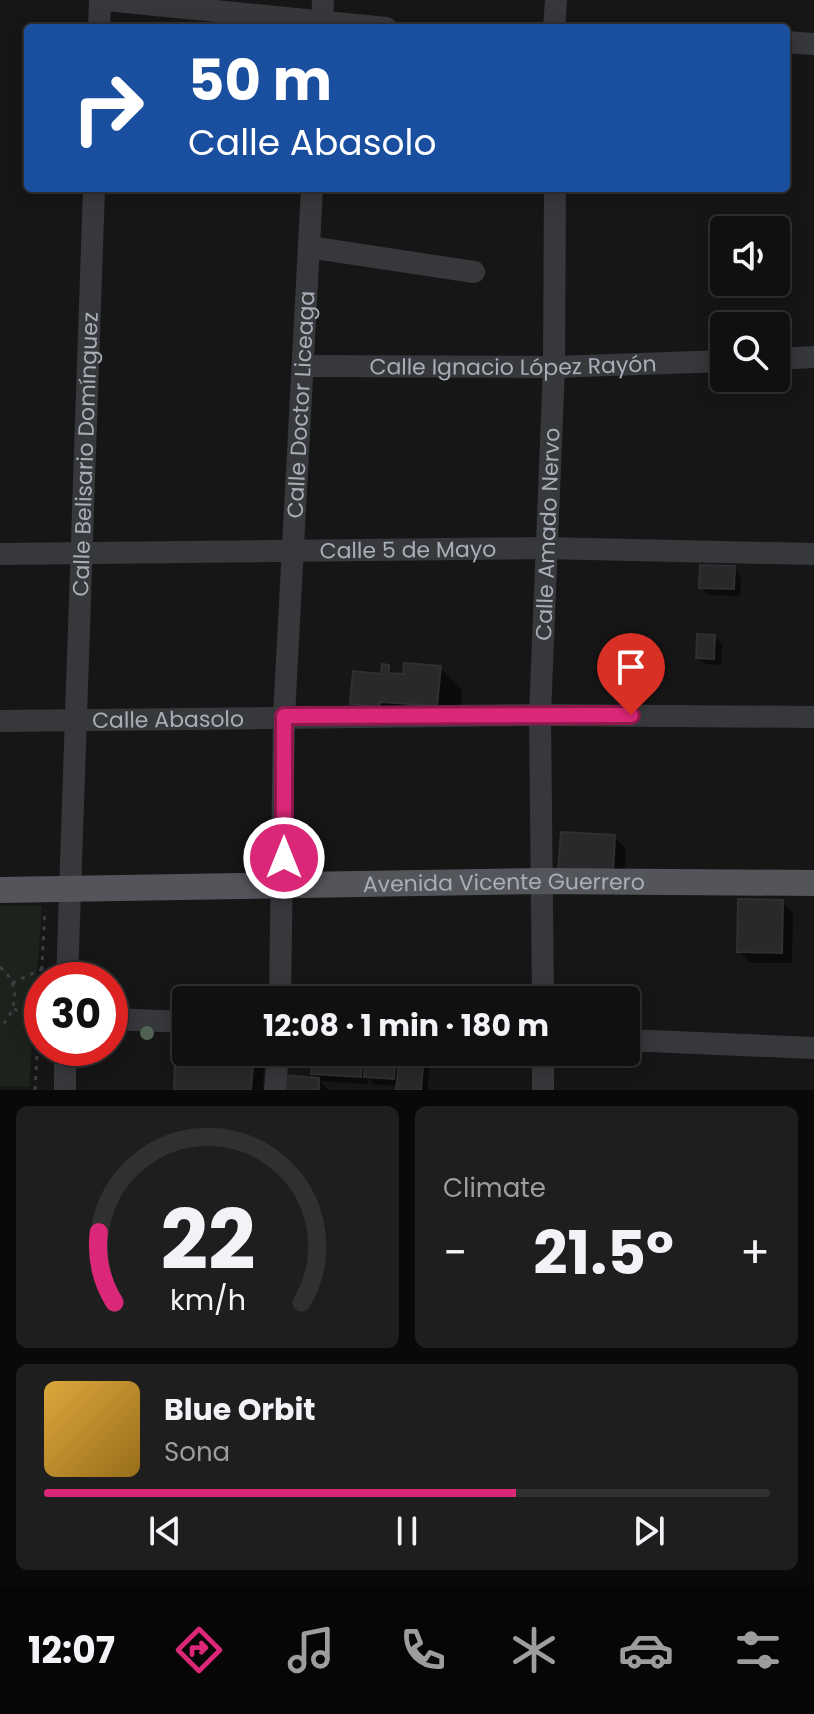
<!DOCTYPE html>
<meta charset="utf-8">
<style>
body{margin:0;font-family:Poppins,sans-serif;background:#1e1e1f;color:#f1f3f6;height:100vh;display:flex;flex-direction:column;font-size:30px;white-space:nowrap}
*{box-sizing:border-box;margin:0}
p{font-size:26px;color:#9c9d9f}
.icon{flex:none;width:44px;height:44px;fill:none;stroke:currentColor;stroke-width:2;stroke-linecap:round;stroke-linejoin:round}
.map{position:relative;height:1090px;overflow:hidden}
.sheet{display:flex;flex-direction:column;gap:16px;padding:16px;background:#090909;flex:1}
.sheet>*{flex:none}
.hud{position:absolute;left:24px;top:24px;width:766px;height:168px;border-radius:8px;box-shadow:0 4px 20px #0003,0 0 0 2px #303031;background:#1a4fa0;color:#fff;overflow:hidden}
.fabs{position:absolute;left:710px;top:216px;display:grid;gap:16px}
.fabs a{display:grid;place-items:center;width:80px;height:80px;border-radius:8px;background:#101011;box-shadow:0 4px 20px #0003,0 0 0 2px #303031;font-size:40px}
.speed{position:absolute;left:24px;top:962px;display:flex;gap:16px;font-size:40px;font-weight:700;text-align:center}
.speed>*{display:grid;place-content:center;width:104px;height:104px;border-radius:50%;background:#101011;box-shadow:0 4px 20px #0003,0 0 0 2px #303031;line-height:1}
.speed .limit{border:12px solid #d22;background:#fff;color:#111}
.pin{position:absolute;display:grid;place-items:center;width:68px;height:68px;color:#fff;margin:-82px -34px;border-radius:50% 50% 50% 0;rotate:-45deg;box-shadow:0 0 8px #0007}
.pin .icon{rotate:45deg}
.me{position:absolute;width:88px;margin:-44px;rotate:0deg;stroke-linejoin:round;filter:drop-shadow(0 0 6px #0008)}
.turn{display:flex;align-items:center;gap:28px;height:168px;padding:0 32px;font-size:36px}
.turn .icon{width:104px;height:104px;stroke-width:2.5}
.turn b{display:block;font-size:56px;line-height:68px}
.big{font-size:60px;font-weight:700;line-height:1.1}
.sheet .widget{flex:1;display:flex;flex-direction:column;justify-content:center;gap:12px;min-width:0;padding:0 28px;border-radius:12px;background:#1e1e1f}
.sheet .dial{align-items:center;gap:0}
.dial svg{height:208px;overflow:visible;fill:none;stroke:#303031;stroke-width:7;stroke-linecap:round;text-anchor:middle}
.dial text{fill:#f1f3f6;stroke:none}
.song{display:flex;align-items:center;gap:24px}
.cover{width:96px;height:96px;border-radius:12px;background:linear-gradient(135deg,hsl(40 70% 55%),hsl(40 70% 35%))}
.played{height:8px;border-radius:4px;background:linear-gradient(90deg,#db2777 65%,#303031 65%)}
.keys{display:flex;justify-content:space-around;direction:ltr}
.heat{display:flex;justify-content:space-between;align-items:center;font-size:44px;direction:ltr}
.sheet .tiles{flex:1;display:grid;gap:16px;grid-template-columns:1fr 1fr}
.widget:last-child{grid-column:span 2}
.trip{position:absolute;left:172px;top:986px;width:468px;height:80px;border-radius:8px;background:#101011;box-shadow:0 4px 20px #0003,0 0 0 2px #303031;font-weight:700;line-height:80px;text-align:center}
.tabs{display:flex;height:128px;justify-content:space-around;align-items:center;background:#060607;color:#9c9d9f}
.tabs .icon{width:56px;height:56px}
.tabs .on{color:#db2777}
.tabs b{font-size:36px;color:#f1f3f6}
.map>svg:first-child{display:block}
</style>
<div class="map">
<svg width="814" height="1090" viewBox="0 0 814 1090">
<rect width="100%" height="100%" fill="#161617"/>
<path fill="#1c221c" d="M0,906H42L29,1087L0,1086Z"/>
<path fill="#0007" d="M734,568L741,576L740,596L709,595L701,587Z
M715,637L722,644L721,665L705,664L698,657Z
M388,667L398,676L440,668L462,690L459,727L403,723L400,728L374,725L352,703Z
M615,837L626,849L624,884L560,870Z
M782,902L793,913L792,963H750L739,951Z
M186,1041V1052H264L263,1090H176Z
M333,1052H430L428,1090H398L399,1086L374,1084L368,1078V1084L320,1081L329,1090H281L282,1077L319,1080L313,1074L333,1058Z"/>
<path fill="#29292b" stroke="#303033" stroke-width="2" d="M700,565L735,566L734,589L699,588Z
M697,634L715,635L714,659L696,658Z
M404,663L441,666L437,706L381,702L378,707L350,704L353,671L381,674L382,664L389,665V673L403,674Z
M561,832L615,835L613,874L558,870Z
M738,899L783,900L782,953L737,952Z
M176,1038L186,1039V1052H254L251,1090H174Z
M331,1052H363L361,1077L311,1074L312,1055L331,1056Z
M366,1052H396L394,1079L364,1077Z
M400,1052H424L421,1090H396Z
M280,1075L319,1078V1090H279Z"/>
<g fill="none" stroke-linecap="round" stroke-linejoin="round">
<path stroke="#3d3f43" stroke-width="3" stroke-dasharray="4 6" stroke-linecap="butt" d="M0,967C22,985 17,1010 0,1028
M12,983L42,969
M14,1009L42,1022
M35,1090L45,910"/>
<g stroke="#37383c" stroke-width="22">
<path d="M105,0L386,28"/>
<path d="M99,28L100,0"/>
<path d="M322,28L323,0"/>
<path d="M554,28L556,0"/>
<path d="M786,42L814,44"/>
<path d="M309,247L474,272"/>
<path d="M776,359L814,357"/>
<path id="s1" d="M303,366L554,367L724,361"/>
<path id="s2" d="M0,554L544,548L814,554"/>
<path id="s3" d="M0,721L540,715L814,717"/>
<path id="s4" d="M67,980L94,188"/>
<path id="s5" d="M280,1000L284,716L312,188"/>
<path id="s6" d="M543,1000L540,715L554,367L555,188"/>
<path d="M110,1019L186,1022"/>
<path d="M626,1040L814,1048"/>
<path d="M543,1052V1090"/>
<path d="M65,1090V1048"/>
<path d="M275,1090L278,1052"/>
</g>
<path stroke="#53555b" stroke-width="26" id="s7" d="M0,890L544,881L814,883"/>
</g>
<circle fill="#506251" cx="147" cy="1033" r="7"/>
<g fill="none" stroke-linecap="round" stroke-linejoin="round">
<defs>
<path id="route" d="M284,858V716L631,715"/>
</defs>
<use href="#route" stroke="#8e194d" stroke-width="20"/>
<use href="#route" stroke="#db2777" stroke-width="14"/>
</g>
<g text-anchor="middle" stroke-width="8" stroke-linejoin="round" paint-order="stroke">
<g font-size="22" fill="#a8aeb7" stroke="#111112">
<text dy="8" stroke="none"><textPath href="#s1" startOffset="210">Calle Ignacio López Rayón</textPath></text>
<text dy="8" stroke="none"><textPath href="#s5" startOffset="596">Calle Doctor Liceaga</textPath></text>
<text dy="8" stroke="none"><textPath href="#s4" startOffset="526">Calle Belisario Domínguez</textPath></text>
<text dy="8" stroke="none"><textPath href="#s6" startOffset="466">Calle Amado Nervo</textPath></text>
<text dy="8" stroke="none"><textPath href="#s2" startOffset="408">Calle 5 de Mayo</textPath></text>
<text dy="8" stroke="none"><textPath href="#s3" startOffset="168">Calle Abasolo</textPath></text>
<text dy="8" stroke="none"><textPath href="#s7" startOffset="504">Avenida Vicente Guerrero</textPath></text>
</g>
</g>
</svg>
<div class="fabs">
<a><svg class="icon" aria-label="sound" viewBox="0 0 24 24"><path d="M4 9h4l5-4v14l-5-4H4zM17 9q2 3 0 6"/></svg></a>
<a><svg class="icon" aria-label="search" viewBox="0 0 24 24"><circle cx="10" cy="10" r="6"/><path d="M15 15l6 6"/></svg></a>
</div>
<div class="speed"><div class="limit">30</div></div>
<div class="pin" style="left:631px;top:715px;background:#d93025"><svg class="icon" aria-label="arrive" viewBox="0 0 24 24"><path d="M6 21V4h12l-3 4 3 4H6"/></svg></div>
<svg class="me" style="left:284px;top:858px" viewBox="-20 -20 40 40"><circle r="17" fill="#db2777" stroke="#fff" stroke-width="3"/><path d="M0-11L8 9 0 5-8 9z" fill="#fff"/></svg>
<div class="trip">12:08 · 1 min · 180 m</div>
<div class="hud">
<div class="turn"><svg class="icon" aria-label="right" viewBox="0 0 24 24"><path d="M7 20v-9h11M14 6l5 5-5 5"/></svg><div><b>50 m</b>Calle Abasolo</div></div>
</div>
</div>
<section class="sheet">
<div class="tiles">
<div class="widget dial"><svg viewBox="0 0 100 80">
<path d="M14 69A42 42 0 1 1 86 69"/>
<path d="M14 69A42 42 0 0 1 8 42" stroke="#db2777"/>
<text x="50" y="56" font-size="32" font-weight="700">22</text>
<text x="50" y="72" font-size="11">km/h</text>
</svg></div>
<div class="widget"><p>Climate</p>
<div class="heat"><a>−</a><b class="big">21.5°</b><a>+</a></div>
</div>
<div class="widget">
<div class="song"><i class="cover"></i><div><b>Blue Orbit</b><p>Sona</p></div></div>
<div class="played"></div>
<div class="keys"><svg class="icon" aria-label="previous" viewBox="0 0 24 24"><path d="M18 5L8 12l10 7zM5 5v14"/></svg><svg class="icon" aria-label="pause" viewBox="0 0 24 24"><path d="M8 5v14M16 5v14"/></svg><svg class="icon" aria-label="next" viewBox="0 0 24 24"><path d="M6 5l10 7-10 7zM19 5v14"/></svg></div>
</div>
</div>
</section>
<nav class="tabs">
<b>12:07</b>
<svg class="icon on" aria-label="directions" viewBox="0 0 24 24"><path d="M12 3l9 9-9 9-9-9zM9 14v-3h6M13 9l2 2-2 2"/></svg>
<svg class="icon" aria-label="music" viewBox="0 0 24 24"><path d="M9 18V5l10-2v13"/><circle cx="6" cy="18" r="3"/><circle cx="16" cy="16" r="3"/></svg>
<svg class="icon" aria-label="phone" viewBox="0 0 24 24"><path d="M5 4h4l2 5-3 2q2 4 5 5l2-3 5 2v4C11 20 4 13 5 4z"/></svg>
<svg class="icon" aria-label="climate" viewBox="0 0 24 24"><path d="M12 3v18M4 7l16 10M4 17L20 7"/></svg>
<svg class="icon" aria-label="car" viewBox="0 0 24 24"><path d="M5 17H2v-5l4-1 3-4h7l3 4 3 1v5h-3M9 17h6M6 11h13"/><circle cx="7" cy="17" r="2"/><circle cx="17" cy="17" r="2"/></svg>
<svg class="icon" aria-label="filters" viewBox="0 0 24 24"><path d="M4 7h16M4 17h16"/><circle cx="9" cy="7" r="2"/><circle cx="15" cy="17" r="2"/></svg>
</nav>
